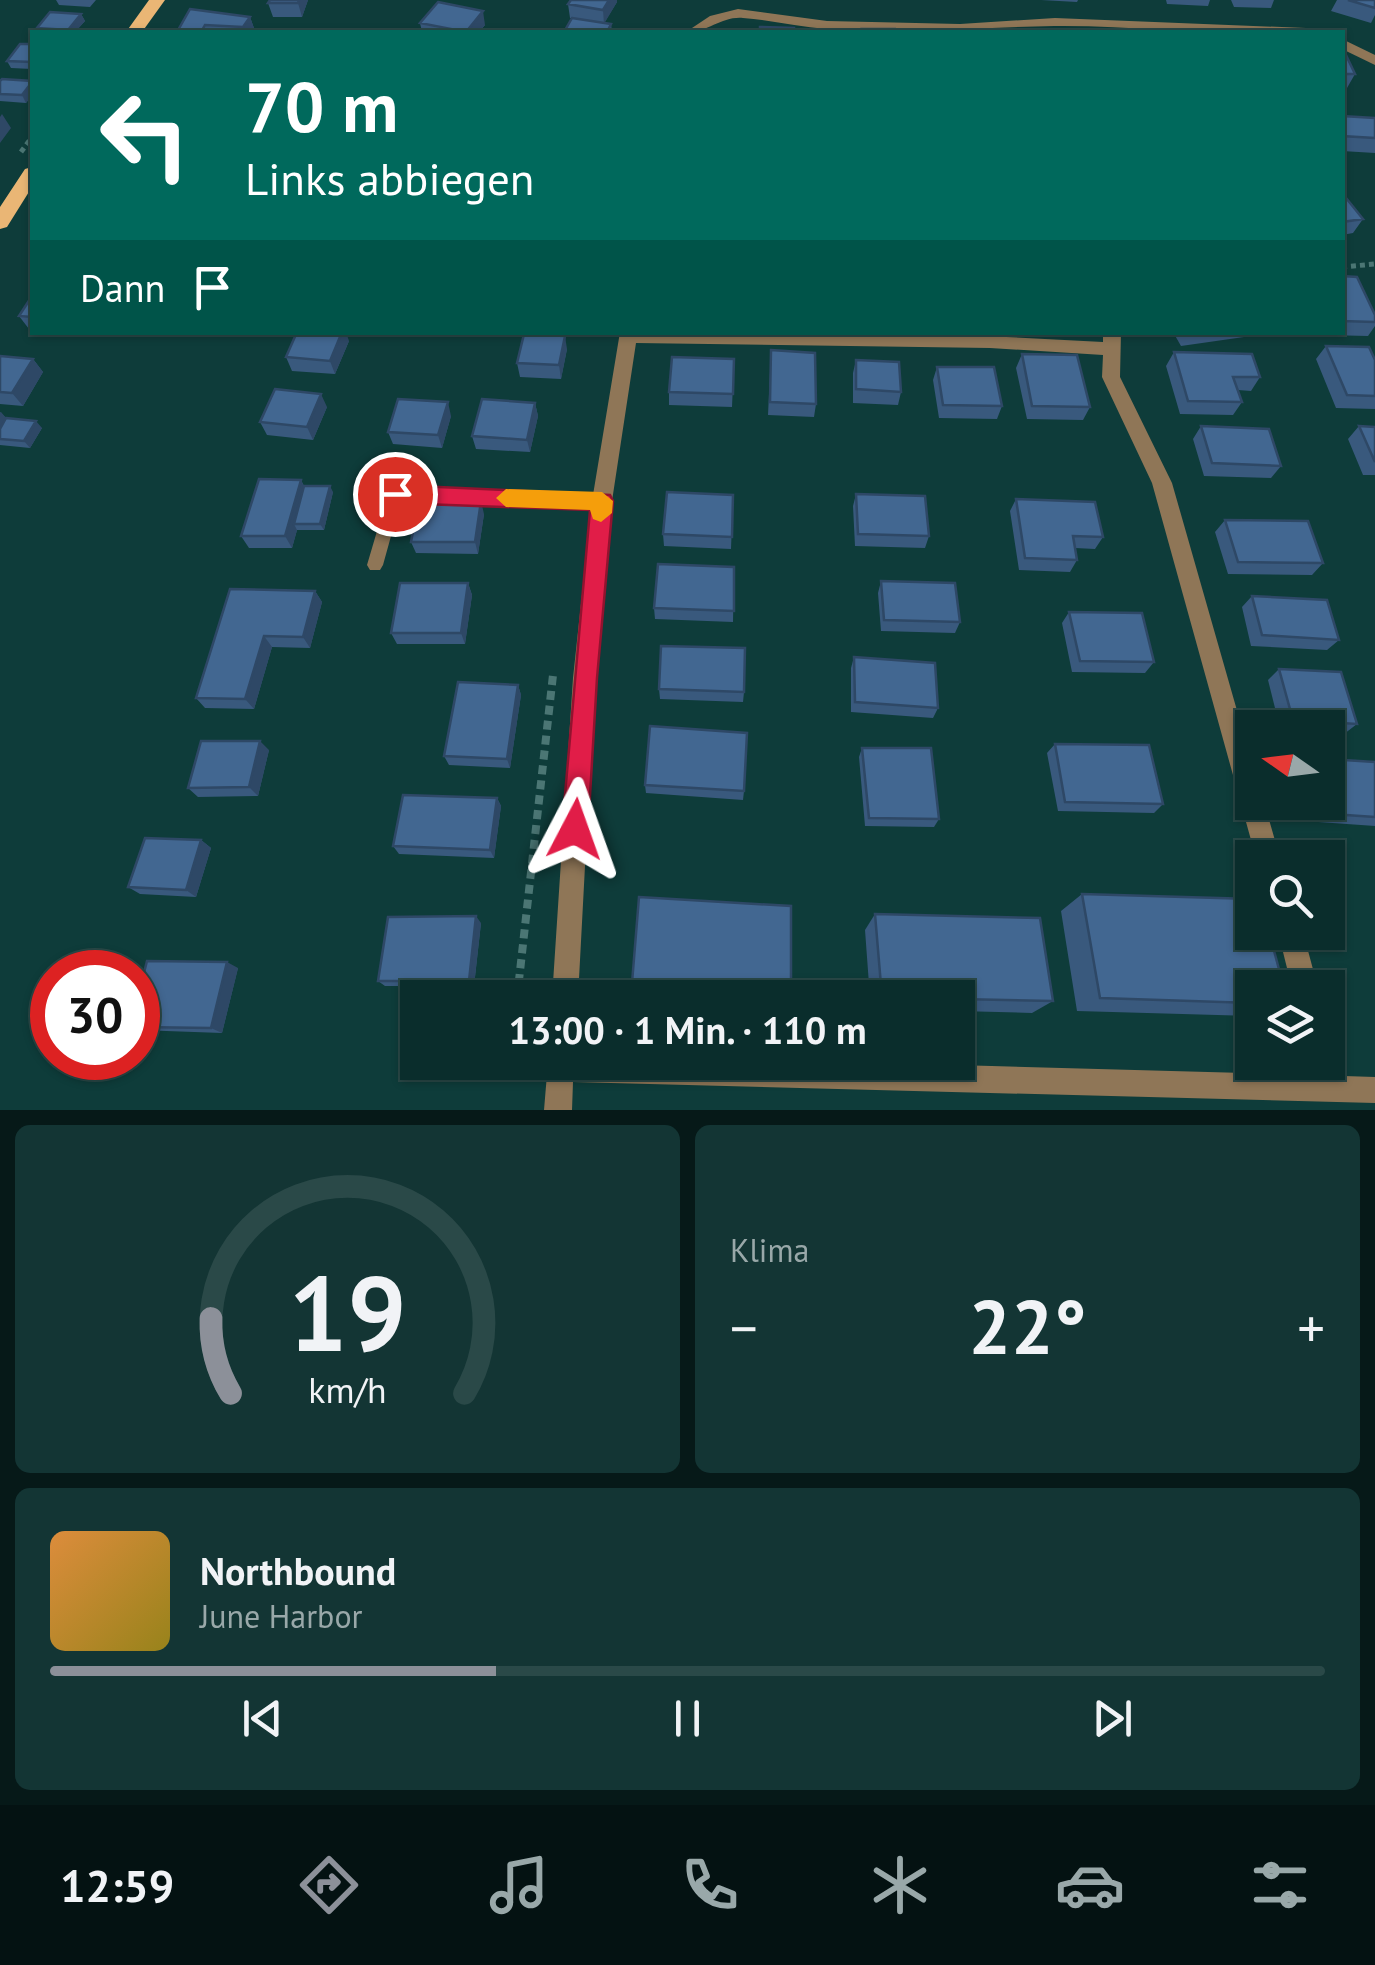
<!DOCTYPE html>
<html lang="de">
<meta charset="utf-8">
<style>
body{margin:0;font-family:"PT Sans",sans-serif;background:#133534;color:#f1f3f6;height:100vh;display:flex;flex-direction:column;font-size:38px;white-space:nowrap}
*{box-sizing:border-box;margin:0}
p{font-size:32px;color:#99a8a9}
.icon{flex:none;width:55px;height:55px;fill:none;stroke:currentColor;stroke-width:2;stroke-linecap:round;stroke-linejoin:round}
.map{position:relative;height:1110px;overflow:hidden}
.panel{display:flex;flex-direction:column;gap:15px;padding:15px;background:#061918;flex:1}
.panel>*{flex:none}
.banner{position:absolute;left:30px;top:30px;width:1315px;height:305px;border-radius:0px;box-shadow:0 2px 8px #0004,0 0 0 2px #2a4948;background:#00695c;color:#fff;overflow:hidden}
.needle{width:65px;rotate:284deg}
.controls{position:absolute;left:1235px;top:710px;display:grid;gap:20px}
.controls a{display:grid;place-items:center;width:110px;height:110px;border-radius:0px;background:#0a2d2c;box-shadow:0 2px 8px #0004,0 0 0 2px #2a4948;font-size:50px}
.speed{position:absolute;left:30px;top:950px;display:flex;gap:20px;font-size:50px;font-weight:700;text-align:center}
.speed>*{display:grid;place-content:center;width:130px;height:130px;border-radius:50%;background:#0a2d2c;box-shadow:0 2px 8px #0004,0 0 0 2px #2a4948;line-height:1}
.speed .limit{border:15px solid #d22;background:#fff;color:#111}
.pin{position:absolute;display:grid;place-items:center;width:85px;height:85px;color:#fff;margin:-42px;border:5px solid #fff;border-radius:50%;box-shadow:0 2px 10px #0007}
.me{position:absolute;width:110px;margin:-55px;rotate:4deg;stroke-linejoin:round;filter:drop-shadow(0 0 8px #0008)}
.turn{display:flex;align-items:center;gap:35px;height:210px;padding:0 50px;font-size:45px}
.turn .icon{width:130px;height:130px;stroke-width:2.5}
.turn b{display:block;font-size:70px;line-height:85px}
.then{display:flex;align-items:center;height:95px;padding:0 50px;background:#0003;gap:20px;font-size:38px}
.big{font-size:75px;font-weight:700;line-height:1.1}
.panel .widget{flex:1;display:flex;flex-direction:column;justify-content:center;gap:15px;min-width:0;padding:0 35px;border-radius:15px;background:#133534}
.panel .dial{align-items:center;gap:0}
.dial svg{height:260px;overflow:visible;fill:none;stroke:#2a4948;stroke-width:7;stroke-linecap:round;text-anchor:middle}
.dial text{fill:#f1f3f6;stroke:none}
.song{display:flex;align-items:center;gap:30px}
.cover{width:120px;height:120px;border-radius:15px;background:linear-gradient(135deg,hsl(30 70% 55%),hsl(50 70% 35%))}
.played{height:10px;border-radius:5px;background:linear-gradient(90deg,#8c9099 35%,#2a4948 35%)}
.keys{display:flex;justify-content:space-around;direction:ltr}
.heat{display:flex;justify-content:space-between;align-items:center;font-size:55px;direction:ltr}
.panel .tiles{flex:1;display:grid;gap:15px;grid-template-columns:1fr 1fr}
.widget:last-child{grid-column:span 2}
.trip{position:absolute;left:400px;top:980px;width:575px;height:100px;border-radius:0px;background:#0a2d2c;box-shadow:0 2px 8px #0004,0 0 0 2px #2a4948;font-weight:700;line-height:100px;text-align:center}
.tabs{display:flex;height:160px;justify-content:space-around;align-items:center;background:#041212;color:#99a8a9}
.tabs .icon{width:70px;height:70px}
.tabs .selected{color:#8c9099}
.tabs b{font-size:45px;color:#f1f3f6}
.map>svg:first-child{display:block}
</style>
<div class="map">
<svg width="1375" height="1110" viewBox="0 0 1375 1110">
<rect width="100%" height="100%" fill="#0e3c3a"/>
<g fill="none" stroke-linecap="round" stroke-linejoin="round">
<path stroke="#4b7674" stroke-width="5" stroke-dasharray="5 4" stroke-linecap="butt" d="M21,152L32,137
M1342,267L1375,264"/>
<path stroke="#4b7674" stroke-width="8" stroke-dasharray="9 6" stroke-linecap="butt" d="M517,998L553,675
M509,1066L510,1062"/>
<path fill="#8f7657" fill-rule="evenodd" d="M395,488L602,495L607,497L609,501L607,505L602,507L401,500L383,565L380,570H370L367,565L388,494Z"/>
<path fill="#8f7657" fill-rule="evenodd" d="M738,9L827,21L960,24L1055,18L1306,28L1313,32C1227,38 1140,25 1054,26C978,27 903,35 826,29C799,27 771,20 743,18C722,16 707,33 686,32L710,16Z
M1342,39L1375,55V65L1342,49Z
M620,332L986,336L989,332H1008L1006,337L1103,342V332H1121L1120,377L1172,483L1252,763V802H1264L1280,858H1256L1152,483L1102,377L1103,355L990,348L636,343L612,501L595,678L578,998H552L573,678L592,501Z
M1278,932H1303L1318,988H1292Z
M1328,1049L1336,1053L1344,1076L1375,1077V1103L573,1082L572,1110H544L548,1062H849L1318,1075L1314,1062H1328Z"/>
<path fill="#eab675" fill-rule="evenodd" d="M149,0H165L142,32H126Z
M32,167V187L7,227L0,229V207L25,169Z"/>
</g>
<path fill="#39597d" d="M56,0H96L90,7L59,5Z
M308,0L302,17H273L268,3Z
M1041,0H1078L1077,2Z
M1166,0H1210L1208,6L1167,4Z
M1231,0H1274L1271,8L1234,7Z
M1337,0H1375V15L1371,23L1331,11Z
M617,2L604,23L611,24L612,32H564L572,18H570L568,4Z
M190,9L250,17L255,31L254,32H177Z
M81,14L85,21L75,32H40L37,28Z
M420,23L485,25L479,32H422Z
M32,44V69L11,68L7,61Z
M1342,53L1355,74L1347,88H1342Z
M0,81H32V95L26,103L0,101Z
M1342,116L1375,118V153L1342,151Z
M1342,193L1363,219L1353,233L1342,235Z
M1342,276L1375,315V326L1368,336L1325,335L1324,332H1342Z
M32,296V330L29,329L19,316Z
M1173,332H1247L1244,337L1181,346Z
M349,341L335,374L292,371L286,357Z
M1326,346L1375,396V409L1336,408L1316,359Z
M567,349L561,379L520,377L517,363Z
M771,350L816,404L814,417L768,415Z
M1174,352L1260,377L1251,391L1238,390L1242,402L1233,415L1180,414L1166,366Z
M1022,354L1090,407L1083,420L1027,419L1016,368Z
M0,356L33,359L43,372L23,406L0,404Z
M734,359L732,407L669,405V392Z
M856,360L901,392L898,405L853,403V373Z
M937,367L1002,406L997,419L939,418L933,380Z
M535,403L538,416L530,452L476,449L472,436Z
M327,407L313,440L267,435L260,422Z
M0,412L6,418L42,428L30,448L0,445Z
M451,416L442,448L393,444L388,432Z
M1201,426L1281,466L1271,478L1204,476L1193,439Z
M1359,426L1375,427V475H1363L1348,439Z
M301,480L304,486L333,492L324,530H297L292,548H249L241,536Z
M856,494L929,536L925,548L855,546L853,506Z
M733,495L731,549L664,546L663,534Z
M1016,499L1103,537L1095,549L1075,548L1077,560L1070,572L1019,570L1010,511Z
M484,514L478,554L416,553L411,542Z
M1225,520L1323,563L1312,575L1228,574L1215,532Z
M734,567L733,622L655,619L654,608Z
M881,581L960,622L955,633L881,631L878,593Z
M468,583L472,595L465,644H397L391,633Z
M315,591L322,602L310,648L272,647L254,709L205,708L196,698Z
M1252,596L1339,640L1327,650L1251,646L1242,607Z
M1069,612L1154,662L1145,673L1072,672L1062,623Z
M854,657L938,708L933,718L851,712V668Z
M1279,669L1357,724L1344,734L1328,733V728H1280L1268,680Z
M518,685L521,695L510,768L449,765L444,756Z
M659,689L744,692L743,702L660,699Z
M1055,744L1163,804L1154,813L1058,811L1047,753Z
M862,748L939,819L934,827L865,826L859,757Z
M269,750L258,796L198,797L188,788Z
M1375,762V826L1304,821L1300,802H1328Z
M645,785L744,791L743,800L646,793Z
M497,798L501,806L494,858L399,854L393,846Z
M201,840L211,848L196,897L140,894L128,887Z
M1082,894L1252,988V1016L1077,1011L1061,911Z
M875,914L1053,1001L1032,1013L958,1011V998H870L865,930Z
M481,923L474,986H385L378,981Z
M238,968L222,1033L138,1030V996Z
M632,983L791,992L789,998H664L635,996Z"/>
<path fill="#2e4866" d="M299,0H308L302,17L298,3Z
M609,0H617V2L604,24L603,10Z
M483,11L485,25L479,32H466Z
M81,14L85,21L75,32H70L68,30Z
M250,17L255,31L254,32H245L243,27Z
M32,82V95L26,103L22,95Z
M2,114L11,128L0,143V117Z
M342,332H346L349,341L335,374L330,361Z
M565,336L567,349L561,379L559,365Z
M33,359L43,372L23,406L12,393Z
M321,394L327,407L313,440L307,427Z
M448,402L451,416L442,448L438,435Z
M535,403L538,416L530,452L527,440Z
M1,412L12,425L0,439V413Z
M36,421L42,428L30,448L24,441Z
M301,480L307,492L294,524L297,530L292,548L285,536Z
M330,486L333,492L324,530L320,524Z
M481,501L484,514L478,554L475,542Z
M468,583L472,595L465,644L461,633Z
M315,591L322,602L310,648L303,637Z
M264,636L272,647L254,709L245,699Z
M518,685L521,695L510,768L507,759Z
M260,741L269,750L258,796L249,787Z
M497,798L501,806L494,858L490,850Z
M201,840L211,848L196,897L186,890Z
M476,916L481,923L474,986L469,981Z
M227,962L238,968L222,1033L211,1028Z"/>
<path fill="#426791" stroke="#2e4866" stroke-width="2.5" d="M270,0H299L298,3H268Z
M571,0H609L603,10L568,4Z
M1348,0H1375V8Z
M438,2L483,11L466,32L420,23Z
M190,9L250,17L243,27L205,25L201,32H177Z
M50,12L81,14L68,30L37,28Z
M572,18L611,24L607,32H564Z
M760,27L794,28V32H760Z
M862,29H895L896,32H863Z
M20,44H32V62L7,61Z
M1342,53H1345L1355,74H1342Z
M2,79L32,81V82L22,95L0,94V81Z
M1342,116L1375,118V138L1342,136Z
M1342,193L1363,219L1342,222Z
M1342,276L1357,277L1375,315V322L1342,321Z
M32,296V317L19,316Z
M297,332H342L330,361L286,357Z
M524,334L565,336L559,365L517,363Z
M1326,346L1369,347L1375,360V396L1347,395Z
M771,350L815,353L816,404L770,402Z
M1174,352L1252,354L1260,377H1233L1242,402L1188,401Z
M1022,354L1077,355L1090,407L1032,406Z
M0,356L33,359L12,393L0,392Z
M672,357L734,359L733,394L669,392Z
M856,360L899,362L901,392L856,389Z
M937,367H994L1002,406L943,405Z
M275,389L321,394L307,427L260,422Z
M398,399L448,402L438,435L388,432Z
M482,399L535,403L527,440L472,436Z
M6,418L36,421L24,441L0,439V429Z
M1201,426L1269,429L1281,466L1212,463Z
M1359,426L1375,427V462Z
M259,479L301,480L285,536H241Z
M304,486H330L320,524H294Z
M667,492L733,495L732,537L663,534Z
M856,494L925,496L929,536L858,534Z
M1016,499L1095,502L1103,537L1073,536L1077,560L1025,558Z
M419,500L481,501L475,542H411Z
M1225,520L1308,521L1323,563L1238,562Z
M658,564L734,567V611L654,608Z
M881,581L955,583L960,622L884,620Z
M400,583H468L461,633H391Z
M230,589L315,591L303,637L264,636L245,699L196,698Z
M1252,596L1327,600L1339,640L1262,635Z
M1069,612L1142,613L1154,662L1080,661Z
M661,646L745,648L744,692L659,689Z
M854,657L935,663L938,708L855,702Z
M1279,669L1341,672L1357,724L1293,720Z
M458,682L518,685L507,759L444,756Z
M650,726L747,733L744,791L645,785Z
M201,741H260L249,787L188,788Z
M1055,744L1149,745L1163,804L1065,802Z
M862,748H931L939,819L869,818Z
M1328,759L1375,762V817L1317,813L1314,802H1328Z
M403,795L497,798L490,850L393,846Z
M145,838L201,840L186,890L128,887Z
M1082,894L1252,899V932H1269L1284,988H1252V1003L1100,998Z
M639,897L791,906V992L632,983Z
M875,914L1040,918L1053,1001L958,999V998L882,997Z
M476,916L469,981H378L388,917Z
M147,961L227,962L211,1028L138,1027V996Z"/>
<path fill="#e11d48" stroke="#92132f" stroke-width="2.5" d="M395,485L610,495L613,501L597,678L588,829L584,838L575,842L566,838L562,829L590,510L395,503L384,494Z"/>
<path fill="#f59e0b" d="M506,489L602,492L613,501L612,513L601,522L593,519L590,510L506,507L496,498Z"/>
</svg>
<div class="controls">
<a><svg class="needle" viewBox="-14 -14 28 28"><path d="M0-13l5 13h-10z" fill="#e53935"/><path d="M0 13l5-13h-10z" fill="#99a8a9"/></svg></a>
<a><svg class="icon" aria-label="search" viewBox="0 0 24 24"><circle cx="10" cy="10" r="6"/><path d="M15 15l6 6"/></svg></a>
<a><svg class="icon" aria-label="layers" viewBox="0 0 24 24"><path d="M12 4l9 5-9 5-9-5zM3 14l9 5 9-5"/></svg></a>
</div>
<div class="speed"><div class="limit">30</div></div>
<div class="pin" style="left:395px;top:494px;background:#d93025"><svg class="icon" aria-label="arrive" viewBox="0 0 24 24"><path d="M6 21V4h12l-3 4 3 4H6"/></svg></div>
<svg class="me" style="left:575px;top:829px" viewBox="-20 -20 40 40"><path d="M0-17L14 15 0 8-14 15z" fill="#e11d48" stroke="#fff" stroke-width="4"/></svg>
<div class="trip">13:00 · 1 Min. · 110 m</div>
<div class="banner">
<div class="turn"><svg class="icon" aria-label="left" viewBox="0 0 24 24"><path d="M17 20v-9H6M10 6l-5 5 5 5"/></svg><div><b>70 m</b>Links abbiegen</div></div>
<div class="then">Dann<svg class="icon" aria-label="arrive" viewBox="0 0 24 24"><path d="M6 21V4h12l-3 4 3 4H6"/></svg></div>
</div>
</div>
<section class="panel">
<div class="tiles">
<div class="widget dial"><svg viewBox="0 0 100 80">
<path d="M14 69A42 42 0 1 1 86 69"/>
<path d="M14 69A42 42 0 0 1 8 46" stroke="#8c9099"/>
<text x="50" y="56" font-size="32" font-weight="700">19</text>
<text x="50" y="72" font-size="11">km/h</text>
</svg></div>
<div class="widget"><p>Klima</p>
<div class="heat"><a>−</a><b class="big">22°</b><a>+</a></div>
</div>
<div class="widget">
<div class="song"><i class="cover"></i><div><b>Northbound</b><p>June Harbor</p></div></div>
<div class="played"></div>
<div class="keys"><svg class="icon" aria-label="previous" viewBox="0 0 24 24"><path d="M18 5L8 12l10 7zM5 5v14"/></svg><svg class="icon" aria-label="pause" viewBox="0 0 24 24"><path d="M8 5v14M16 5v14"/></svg><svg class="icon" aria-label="next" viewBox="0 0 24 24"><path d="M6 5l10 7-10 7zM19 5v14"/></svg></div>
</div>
</div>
</section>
<nav class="tabs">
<b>12:59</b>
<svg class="icon selected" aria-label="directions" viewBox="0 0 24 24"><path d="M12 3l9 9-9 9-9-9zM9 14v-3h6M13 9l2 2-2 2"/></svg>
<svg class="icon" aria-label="music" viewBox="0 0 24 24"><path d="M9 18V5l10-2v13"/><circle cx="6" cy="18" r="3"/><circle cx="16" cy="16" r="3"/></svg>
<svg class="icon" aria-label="phone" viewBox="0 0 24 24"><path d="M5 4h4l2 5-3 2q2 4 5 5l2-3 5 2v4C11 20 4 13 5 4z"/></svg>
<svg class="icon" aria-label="climate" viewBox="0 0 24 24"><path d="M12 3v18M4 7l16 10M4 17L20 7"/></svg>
<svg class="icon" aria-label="car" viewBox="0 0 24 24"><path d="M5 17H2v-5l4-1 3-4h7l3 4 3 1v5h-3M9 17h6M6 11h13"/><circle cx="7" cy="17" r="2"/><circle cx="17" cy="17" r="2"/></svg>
<svg class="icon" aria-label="filters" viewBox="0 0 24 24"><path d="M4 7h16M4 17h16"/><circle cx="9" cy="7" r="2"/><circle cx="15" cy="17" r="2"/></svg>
</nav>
